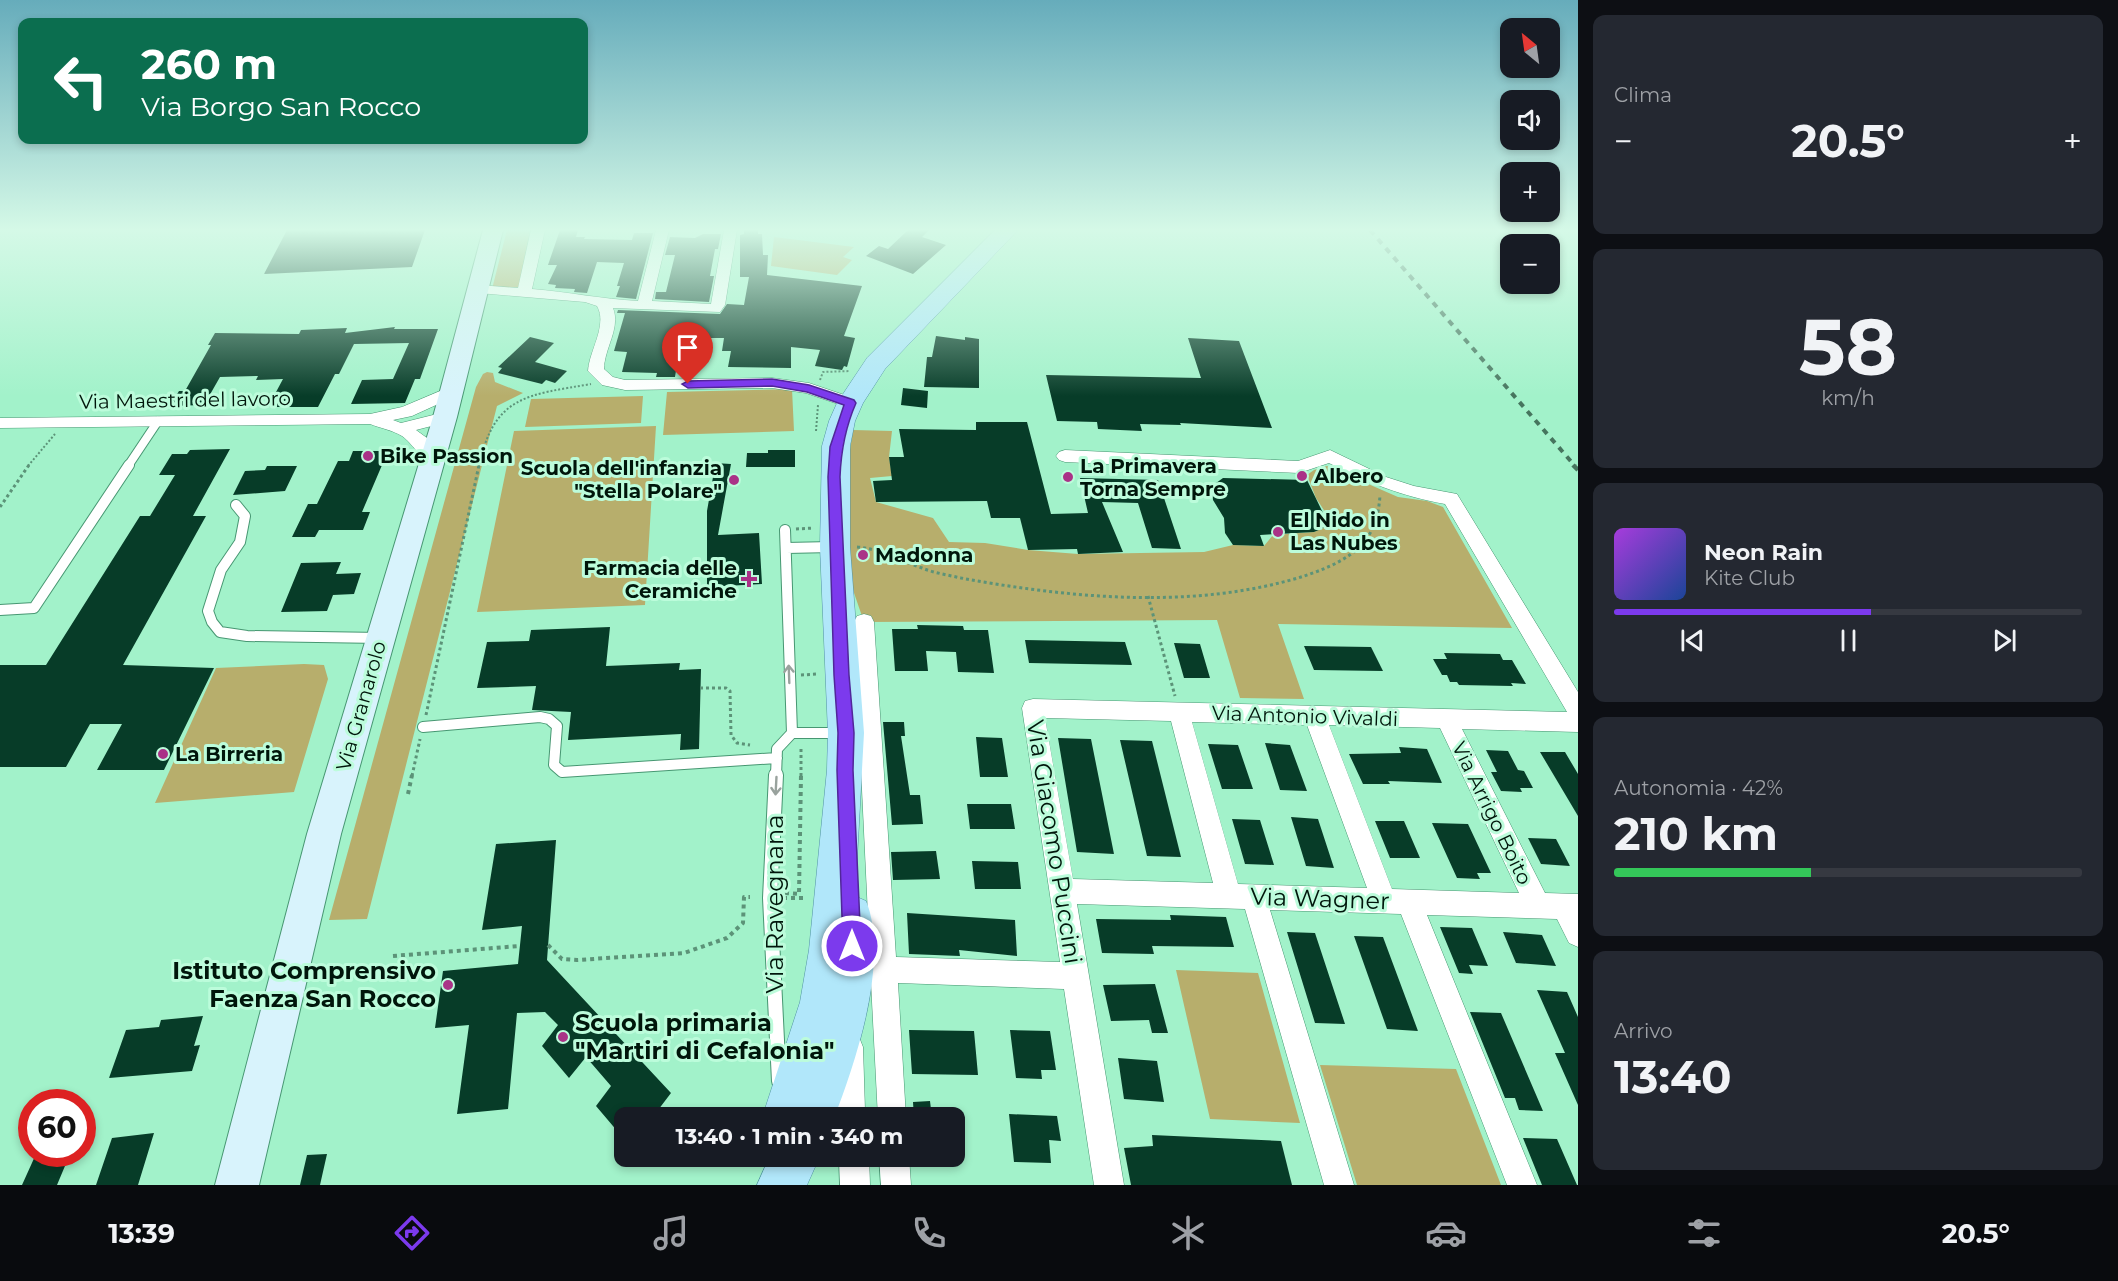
<!DOCTYPE html>
<html lang="it">
<meta charset="utf-8">
<style>
body{margin:0;font-family:Montserrat,sans-serif;background:#242831;color:#f1f3f6;height:100vh;display:flex;flex-direction:column;font-size:22px;white-space:nowrap}
*{box-sizing:border-box;margin:0}
p{font-size:20px;color:#9ea1a6}
.icon{flex:none;width:33px;height:33px;fill:none;stroke:currentColor;stroke-width:2;stroke-linecap:round;stroke-linejoin:round}
.map{position:relative;flex:1;overflow:hidden}
.drawer{display:flex;flex-direction:column;gap:15px;padding:15px;background:#0d0f14;width:540px}
.drawer>*{flex:none}
.banner{position:absolute;left:18px;top:18px;width:570px;height:126px;border-radius:12px;box-shadow:0 3px 9px #0003;background:#0b6e4f;color:#fff;overflow:hidden}
.needle{width:39px;rotate:331deg}
.buttons{position:absolute;left:1500px;top:18px;display:grid;gap:12px}
.buttons a{display:grid;place-items:center;width:60px;height:60px;border-radius:12px;background:#171b24;box-shadow:0 3px 9px #0003;font-size:30px}
.speed{position:absolute;left:18px;top:1089px;display:flex;gap:12px;font-size:30px;font-weight:700;text-align:center}
.speed>*{display:grid;place-content:center;width:78px;height:78px;border-radius:50%;background:#171b24;box-shadow:0 3px 9px #0003;line-height:1}
.speed .limit{border:9px solid #d22;background:#fff;color:#111}
.pin{position:absolute;display:grid;place-items:center;width:51px;height:51px;color:#fff;margin:-62px -26px;border-radius:50% 50% 50% 0;rotate:-45deg;box-shadow:0 0 6px #0007}
.pin .icon{rotate:45deg}
.me{position:absolute;width:66px;margin:-33px;rotate:0deg;stroke-linejoin:round;filter:drop-shadow(0 0 4px #0008)}
.turn{display:flex;align-items:center;gap:21px;height:126px;padding:0 24px;font-size:27px}
.turn .icon{width:78px;height:78px;stroke-width:2.5}
.turn b{display:block;font-size:42px;line-height:51px}
.big{font-size:45px;font-weight:700;line-height:1.1}
.drawer .tile{flex:1;display:flex;flex-direction:column;justify-content:center;gap:9px;min-width:0;padding:0 21px;border-radius:12px;background:#242831}
.drawer .dial{align-items:center;gap:0}
.dial b{font-size:78px;line-height:1}
.song{display:flex;align-items:center;gap:18px}
.cover{width:72px;height:72px;border-radius:9px;background:linear-gradient(135deg,hsl(280 70% 55%),hsl(220 70% 35%))}
.played{height:6px;border-radius:3px;background:linear-gradient(90deg,#7c3aed 55%,#363941 55%)}
.keys{display:flex;justify-content:space-around;direction:ltr}
.heat{display:flex;justify-content:space-between;align-items:center;font-size:33px;direction:ltr}
.charge{height:9px;border-radius:4px;background:linear-gradient(90deg,#34c759 42%,#363941 0)}
.trip{position:absolute;left:614px;top:1107px;width:351px;height:60px;border-radius:12px;background:#171b24;box-shadow:0 3px 9px #0003;font-weight:700;line-height:60px;text-align:center}
.tabs{display:flex;height:96px;justify-content:space-around;align-items:center;background:#090b0e;color:#9ea1a6}
.tabs .icon{width:42px;height:42px}
.tabs .active{color:#7c3aed}
.tabs b{font-size:27px;color:#f1f3f6}
main{display:flex;flex:1;min-height:0}
.map>svg:first-child{display:block}
</style>
<main>
<div class="map">
<svg width="1578" height="1185" viewBox="0 0 1578 1185">
<rect width="100%" height="100%" fill="#a2f2ca"/>
<path fill="#b7ae6c" d="M507,230H534L521,287L492,289Z
M774,237L854,247L843,257L852,260L837,275L771,266Z
M487,372L493,373L495,382L523,393L497,406L367,919L329,920L476,387L483,374Z
M792,389L794,431L663,435L667,392Z
M643,396L641,423L525,427L531,399Z
M656,426L645,605L477,612L514,431Z
M853,430L892,431L889,457L892,476L870,478L876,502L933,518L949,542L985,543L1028,550L1078,554L1204,552L1233,545L1264,546L1273,535L1314,532L1333,524L1316,498L1307,475L1314,470L1327,466L1398,497L1427,501L1443,507L1512,628L1278,624L1304,699L1240,698L1217,620L864,622L842,558V502Z
M304,664L324,665L328,679L294,792L155,803L216,668Z
M1176,970L1258,973L1300,1123L1210,1119Z
M1320,1065L1456,1069L1501,1185H1357Z"/>
<path fill="#073c28" d="M287,230H425L412,267L264,274Z
M560,230H578L576,237H585L584,239L632,240L634,233H653L636,299L616,297L620,286H617L624,263L597,262L587,293L574,292L575,289L555,288L556,285L548,284L557,265H548Z
M744,230H758V234H762L763,255H768L767,275L862,286L844,336L855,338L847,367L844,366L842,370L815,366L820,350L791,347V368L728,367L731,351H722L724,338H681L675,377H656L657,373L622,372L627,352L614,351L625,313H617L618,310L720,314L727,304L744,305L749,277H740V235L744,234Z
M908,230H929L922,237L946,245L913,274L866,256L879,246L888,249Z
M703,234H721L718,249H715L710,276H714L709,302L655,299L656,292H666L675,255H665L670,237L695,238Z
M395,327L394,329H438L420,379H415L405,403L351,404L362,380L393,379L409,343L354,344L339,374H335L318,407H268L283,379L256,380L258,376L220,377L204,405L170,406L179,391H185L211,345H208L215,333L299,334L301,330L347,328L345,333Z
M936,336L965,340V337L979,339V388L924,387L927,357H932Z
M530,337L554,343L535,362L567,371L555,383L546,380L542,384L498,373L502,368L498,367Z
M1188,338L1239,341L1272,428L1180,423L1181,425L1140,424L1142,431L1098,429L1097,422L1057,421L1046,375L1201,378Z
M903,388L928,391L927,408L901,405Z
M976,422H1027L1051,514L1088,513L1080,478L1158,480L1181,549L1152,548L1138,503L1102,502L1123,552L1078,554L1077,549L1028,550L1020,518H991L987,501L876,502L873,481L892,480L889,457H904L899,429L976,430Z
M230,449L193,516H206L123,665L214,668L164,770H97L122,724H90L66,767H0V665H46L140,516H150L175,475H159L172,454H187L190,450Z
M768,450H795V467H746L747,453H768Z
M353,451H388L362,512H370L363,530H319L315,537H292L308,504H317L338,461H349Z
M697,462L731,464L718,535L759,533L762,584L707,587V511L713,477L695,476Z
M267,466H297L285,491L233,495L245,471L265,470Z
M1223,478L1307,480L1324,515H1329L1333,524L1314,532L1260,535L1264,546L1233,545L1225,533L1224,518L1213,500L1212,486Z
M341,562L336,574L361,573L354,594L333,595L327,611L281,612L301,563Z
M917,625L963,626L964,630H988L994,673L958,672L956,652L926,651L928,671H895L892,629H918Z
M610,627L606,666L680,663L679,670L701,669L699,749L680,750L681,734L568,740L571,712L532,710L536,686L477,688L487,642L529,641L531,630Z
M1025,640L1125,642L1132,665L1029,663Z
M1174,643L1200,644L1210,678H1184Z
M1304,646L1371,647L1383,671L1314,670Z
M1444,653L1500,654L1503,660H1512L1526,684L1511,683L1513,686L1459,685L1457,682H1450L1447,675H1442L1433,659H1447Z
M883,722H904L905,736H901L910,795H920L923,824L892,825Z
M976,737L1002,738L1008,777H980Z
M1058,738L1091,739L1114,854L1077,852Z
M1120,740L1152,741L1181,857L1147,856Z
M1265,743L1290,745L1307,791L1280,790Z
M1208,744L1238,745L1253,789H1222Z
M1399,747L1427,749L1442,783L1388,781L1390,784H1363L1349,754L1401,753Z
M1486,750L1508,751L1518,770L1524,771L1533,788H1520L1522,792L1501,791L1491,772H1497Z
M1540,752H1565L1578,774V816Z
M967,804H1011L1015,829H970Z
M1291,817L1318,819L1334,868L1306,866Z
M1232,819L1260,820L1274,865L1245,864Z
M1375,821H1404L1420,858H1390Z
M1432,823L1468,824L1491,873H1477L1480,879L1457,878Z
M1528,838L1556,839L1570,866L1541,864Z
M556,840L547,960L671,1093L652,1118H624V1139L596,1106L611,1086L586,1057L569,1078L542,1046L558,1025L545,1012L517,1013L508,1109L457,1114L469,1025L435,1028L443,971L518,964L522,926L482,930L496,844Z
M936,851L940,879L893,880L891,852Z
M972,861L1018,862L1021,889H975Z
M907,913L1015,920L1017,956L959,950L960,956L909,954Z
M1170,915L1226,917L1234,947L1152,946L1154,954L1102,953L1096,919L1171,920Z
M1440,927L1472,928L1488,966L1469,965L1473,974L1459,973Z
M1287,932L1315,933L1345,1024L1315,1023Z
M1503,932L1542,935L1556,966L1516,963Z
M1354,936L1383,937L1418,1031L1387,1029Z
M1155,984L1168,1033H1152L1149,1020L1111,1021L1103,985Z
M1537,990L1567,992L1578,1017V1105L1555,1053H1565Z
M1470,1012L1501,1013L1543,1111L1519,1110L1515,1098H1505Z
M203,1016L194,1046L200,1045L192,1071L109,1078L126,1030L159,1027L161,1020Z
M909,1030L974,1031L978,1075L912,1074Z
M1010,1030L1050,1031L1056,1070H1041L1042,1079L1016,1078Z
M1118,1058L1157,1061L1164,1102L1124,1099Z
M930,1101L932,1118H914L913,1102Z
M1009,1114L1057,1116L1061,1141L1049,1140L1051,1163L1014,1162Z
M154,1133L138,1185H96L112,1138Z
M1152,1135L1281,1141L1292,1185H1131L1124,1148L1153,1146Z
M1523,1138L1557,1139L1577,1185H1542Z
M36,1154H70L57,1185H22Z
M327,1154L320,1185H300L307,1155Z"/>
<g fill="none" stroke-linecap="round" stroke-linejoin="round">
<defs>
<path id="lane-far2" d="M128,466L158,421"/>
<path id="lane-far1" d="M236,505L245,516L240,542L221,570L208,611L212,622L220,632L247,636L381,638
M786,548L832,547
M0,610L34,608L129,465
M423,727L540,717L549,719L557,726L554,765L562,772L777,758
M792,733H842
M776,776L777,749L792,733L785,530"/>
<path id="lane" d="M776,775L770,898L779,1081"/>
<path id="street" d="M531,230H545L532,289C568,292 602,299 638,301L656,230H669L652,301L711,304L724,230H737L725,305L720,312L613,308C621,328 604,349 604,369L613,377L625,380L772,378L809,383L856,399L858,403L856,407L850,408L806,393L772,388L625,390L602,385L588,371C589,351 608,325 597,306L585,302L479,293L472,289L479,285L518,288Z
M452,386L458,387L460,391L458,395L412,416L393,420L401,423L445,412L451,413L453,417L451,421L416,430L427,438L442,457L439,461C423,466 414,444 402,436C392,430 380,428 370,424L0,428V418L370,414L402,407Z
M1065,450L1298,461L1330,450L1386,477L1414,486L1457,494L1578,692V732L1462,729L1545,893L1578,894V947L1569,943L1557,919L1427,915L1537,1185H1507L1401,914L1270,910L1354,1185H1324L1245,909L1077,904L1124,1185H1094L1064,989L898,983L906,1118H878L871,982L863,978L859,969L863,960L870,957L854,622L857,616L864,614L871,616L874,622L896,957L1060,962L1022,708L1025,701L1033,699L1567,712L1445,504C1401,496 1369,483 1329,463L1299,473L1065,462L1059,460L1056,456L1059,452ZM1045,718L1171,721L1213,883L1073,879ZM1192,722L1307,725L1367,888L1238,884ZM1329,725L1440,728L1519,893L1392,889Z
M849,1033L859,1037L863,1047L865,1111L863,1118H839L837,1111L835,1047L839,1037Z
M839,1156H869L870,1185H840Z
M879,1156H909L911,1185H881Z"/>
<path id="secondary" d="M483,230H503L457,417L341,834L259,1185H215L307,834L433,417Z"/>
<path id="primary" d="M995,230H1018L885,369L863,403L855,421L850,446V547L864,733L855,896L866,901C890,958 856,1062 834,1118H762L800,1002L809,950L827,770L828,733L820,547L822,446L829,421L837,403L867,358Z
M770,1156H820L807,1185H757Z"/>
</defs>
<use href="#lane-far2" stroke="#479772" stroke-width="10"/>
<use href="#lane-far1" stroke="#479772" stroke-width="12"/>
<use href="#lane" stroke="#479772" stroke-width="16"/>
<use href="#street" stroke="#479772" stroke-width="1"/>
<use href="#secondary" stroke="#479772" stroke-width="2"/>
<use href="#primary" stroke="#5193a4" stroke-width="1"/>
<path stroke="#5c9378" stroke-width="2" stroke-dasharray="2 2" stroke-linecap="butt" d="M820,380L823,372L850,371
M816,431L818,405
M28,466L55,434
M479,466C494,395 528,395 591,384"/>
<path stroke="#5c9378" stroke-width="3" stroke-dasharray="3 3" stroke-linecap="butt" d="M0,507L29,465
M796,529L814,528
M857,547C881,549 899,560 922,568C934,573 948,575 961,578C1070,598 1193,610 1301,577C1323,570 1349,560 1364,542C1375,529 1379,512 1380,495
M1148,596L1175,696
M801,675L818,674
M700,688H726L730,691L731,735L737,743L750,745
M426,715L479,465
M412,776L420,739
M801,776V747"/>
<path stroke="#5c9378" stroke-width="4" stroke-dasharray="4 4" stroke-linecap="butt" d="M408,794L412,775
M785,893L799,894L801,775
M783,898H807
M548,945L562,959L577,960L684,953L727,938L743,923L744,897H750
M393,956L519,946"/>
<use href="#lane-far2" stroke="#fff" stroke-width="8"/>
<use href="#lane-far1" stroke="#fff" stroke-width="10"/>
<use href="#lane" stroke="#fff" stroke-width="14"/>
<use href="#street" fill="#fff" fill-rule="evenodd"/>
<use href="#secondary" fill="#d8f3fc" fill-rule="evenodd"/>
<use href="#primary" fill="#b1e7fa" fill-rule="evenodd"/>
<path stroke="#46755e" stroke-width="4" stroke-dasharray="6 6" stroke-linecap="butt" d="M1370,230L1575,466"/>
<path stroke="#46755e" stroke-width="4.5" stroke-dasharray="8 8" stroke-linecap="butt" d="M1573,465L1578,470"/>
</g>
<defs><path id="oneway-shaft" d="M-6 0H5M1.5-3L5.5 0L1.5 3" fill="none" stroke-width="1.6" stroke-linecap="round" stroke-linejoin="round" transform="scale(1.5)"/></defs>
<g stroke="#99a29d">
<use href="#oneway-shaft" transform="translate(789 674) rotate(-92)"/>
<use href="#oneway-shaft" transform="translate(776 786) rotate(93)"/>
</g>
<linearGradient id="sky" x2="0" y2="1"><stop stop-color="#66acbb"/><stop offset="0.58" stop-color="#d5f9e7"/><stop offset="1" stop-color="#d5f9e7" stop-opacity="0"/></linearGradient>
<rect width="1578" height="396" fill="url(#sky)"/>
<path fill="#7c3aed" stroke="#51269a" stroke-width="1.5" d="M772,379L809,385L854,400L856,403C845,428 841,450 840,477L849,675L854,733L853,770L861,946L858,952L852,955L845,952L843,946L837,770L838,733L834,675L828,477L830,447L844,405L807,392L772,386L688,388L682,384L688,381Z"/>
<g fill="#aa3287" stroke="#bcfcdb" stroke-width="2">
<circle cx="368" cy="456" r="6"/>
<circle cx="1302" cy="476" r="6"/>
<circle cx="1068" cy="477" r="6"/>
<circle cx="734" cy="480" r="6"/>
<circle cx="1278" cy="532" r="6"/>
<circle cx="863" cy="555" r="6"/>
<path d="M746 570h6v6h6v6h-6v6h-6v-6h-6v-6h6z"/>
<circle cx="163" cy="754" r="6"/>
<circle cx="448" cy="985" r="6"/>
<circle cx="563" cy="1037" r="6"/>
</g>
<g text-anchor="middle" stroke-width="6" stroke-linejoin="round" paint-order="stroke">
<g font-size="20" fill="#00160b" stroke="#bcfcdb">
<text transform="translate(185 400) rotate(-1)" y="7">Via Maestri del lavoro</text>
<text transform="translate(361 706) rotate(-74)" y="7">Via Granarolo</text>
<text transform="translate(1305 716) rotate(2)" y="7">Via Antonio Vivaldi</text>
<text transform="translate(1492 813) rotate(64)" y="7">Via Arrigo Boito</text>
</g>
<g font-size="20" font-weight="bold" fill="#00160b" stroke="#bcfcdb" text-anchor="start">
<text x="380" y="463">Bike Passion</text>
<text x="1080" y="473">La Primavera<tspan x="1080" dy="23">Torna Sempre</tspan></text>
<text x="722" y="475" text-anchor="end">Scuola dell'infanzia<tspan x="722" dy="23">"Stella Polare"</tspan></text>
<text x="1314" y="483">Albero</text>
<text x="1290" y="527">El Nido in<tspan x="1290" dy="23">Las Nubes</tspan></text>
<text x="875" y="562">Madonna</text>
<text x="737" y="575" text-anchor="end">Farmacia delle<tspan x="737" dy="23">Ceramiche</tspan></text>
<text x="175" y="761">La Birreria</text>
</g>
<g font-size="24" fill="#00160b" stroke="#bcfcdb">
<text transform="translate(1054 842) rotate(81)" y="8">Via Giacomo Puccini</text>
<text transform="translate(1320 899) rotate(2)" y="8">Via Wagner</text>
<text transform="translate(775 904) rotate(-90)" y="8">Via Ravegnana</text>
</g>
<g font-size="24" font-weight="bold" fill="#00160b" stroke="#bcfcdb" text-anchor="end">
<text x="436" y="979">Istituto Comprensivo<tspan x="436" dy="28">Faenza San Rocco</tspan></text>
<text x="575" y="1031" text-anchor="start">Scuola primaria<tspan x="575" dy="28">"Martiri di Cefalonia"</tspan></text>
</g>
</g>
</svg>
<div class="buttons">
<a><svg class="needle" viewBox="-14 -14 28 28"><path d="M0-13l5 13h-10z" fill="#e53935"/><path d="M0 13l5-13h-10z" fill="#9ea1a6"/></svg></a>
<a><svg class="icon" aria-label="sound" viewBox="0 0 24 24"><path d="M4 9h4l5-4v14l-5-4H4zM17 9q2 3 0 6"/></svg></a>
<a>+</a>
<a>−</a>
</div>
<div class="speed"><div class="limit">60</div></div>
<div class="pin" style="left:688px;top:384px;background:#d93025"><svg class="icon" aria-label="arrive" viewBox="0 0 24 24"><path d="M6 21V4h12l-3 4 3 4H6"/></svg></div>
<svg class="me" style="left:852px;top:946px" viewBox="-20 -20 40 40"><circle r="17" fill="#7c3aed" stroke="#fff" stroke-width="3"/><path d="M0-11L8 9 0 5-8 9z" fill="#fff"/></svg>
<div class="trip">13:40 · 1 min · 340 m</div>
<div class="banner">
<div class="turn"><svg class="icon" aria-label="left" viewBox="0 0 24 24"><path d="M17 20v-9H6M10 6l-5 5 5 5"/></svg><div><b>260 m</b>Via Borgo San Rocco</div></div>
</div>
</div>
<section class="drawer">
<div class="tile"><p>Clima</p>
<div class="heat"><a>−</a><b class="big">20.5°</b><a>+</a></div>
</div>
<div class="tile dial"><b>58</b><p>km/h</p></div>
<div class="tile">
<div class="song"><i class="cover"></i><div><b>Neon Rain</b><p>Kite Club</p></div></div>
<div class="played"></div>
<div class="keys"><svg class="icon" aria-label="previous" viewBox="0 0 24 24"><path d="M18 5L8 12l10 7zM5 5v14"/></svg><svg class="icon" aria-label="pause" viewBox="0 0 24 24"><path d="M8 5v14M16 5v14"/></svg><svg class="icon" aria-label="next" viewBox="0 0 24 24"><path d="M6 5l10 7-10 7zM19 5v14"/></svg></div>
</div>
<div class="tile"><p>Autonomia · 42%</p><b class="big">210 km</b><div class="charge"></div></div>
<div class="tile"><p>Arrivo</p><b class="big">13:40</b></div>
</section>
</main>
<nav class="tabs">
<b>13:39</b>
<svg class="icon active" aria-label="directions" viewBox="0 0 24 24"><path d="M12 3l9 9-9 9-9-9zM9 14v-3h6M13 9l2 2-2 2"/></svg>
<svg class="icon" aria-label="music" viewBox="0 0 24 24"><path d="M9 18V5l10-2v13"/><circle cx="6" cy="18" r="3"/><circle cx="16" cy="16" r="3"/></svg>
<svg class="icon" aria-label="phone" viewBox="0 0 24 24"><path d="M5 4h4l2 5-3 2q2 4 5 5l2-3 5 2v4C11 20 4 13 5 4z"/></svg>
<svg class="icon" aria-label="climate" viewBox="0 0 24 24"><path d="M12 3v18M4 7l16 10M4 17L20 7"/></svg>
<svg class="icon" aria-label="car" viewBox="0 0 24 24"><path d="M5 17H2v-5l4-1 3-4h7l3 4 3 1v5h-3M9 17h6M6 11h13"/><circle cx="7" cy="17" r="2"/><circle cx="17" cy="17" r="2"/></svg>
<svg class="icon" aria-label="filters" viewBox="0 0 24 24"><path d="M4 7h16M4 17h16"/><circle cx="9" cy="7" r="2"/><circle cx="15" cy="17" r="2"/></svg>
<b>20.5°</b>
</nav>
